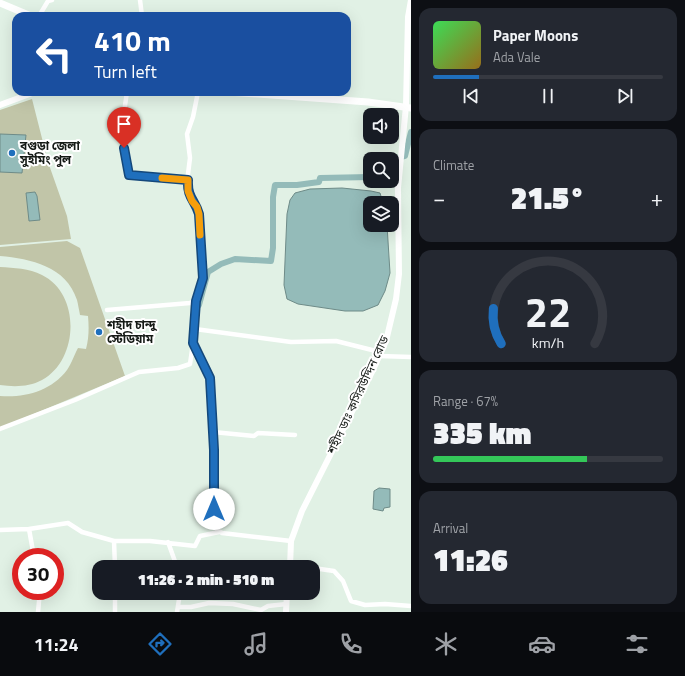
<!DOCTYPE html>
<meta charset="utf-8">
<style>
body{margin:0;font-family:"Titillium Web","Noto Sans Bengali",sans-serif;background:#242831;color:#f1f3f6;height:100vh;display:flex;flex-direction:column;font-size:15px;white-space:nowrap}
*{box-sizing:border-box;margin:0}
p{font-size:13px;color:#9ea1a6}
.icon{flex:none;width:22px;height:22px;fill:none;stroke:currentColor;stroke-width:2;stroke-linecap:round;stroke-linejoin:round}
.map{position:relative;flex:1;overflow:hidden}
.panel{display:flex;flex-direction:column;gap:8px;padding:8px;background:#0d0f14;width:274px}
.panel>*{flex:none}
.guide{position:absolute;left:12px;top:12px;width:339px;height:84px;border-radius:12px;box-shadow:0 4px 16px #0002;background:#1a4fa0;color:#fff;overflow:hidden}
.fabs{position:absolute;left:363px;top:108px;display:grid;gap:8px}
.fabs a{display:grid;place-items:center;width:36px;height:36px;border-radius:8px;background:#171b24;box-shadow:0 4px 16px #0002;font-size:20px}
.speed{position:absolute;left:12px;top:548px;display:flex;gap:8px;font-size:20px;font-weight:700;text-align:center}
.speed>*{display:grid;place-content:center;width:52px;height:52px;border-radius:50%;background:#171b24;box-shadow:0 4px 16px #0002;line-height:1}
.speed .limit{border:6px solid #d22;background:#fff;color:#111}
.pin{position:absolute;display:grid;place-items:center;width:34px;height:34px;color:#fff;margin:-41px -17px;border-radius:50% 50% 50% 0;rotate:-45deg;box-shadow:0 0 4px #0007}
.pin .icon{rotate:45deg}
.me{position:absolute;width:44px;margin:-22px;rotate:0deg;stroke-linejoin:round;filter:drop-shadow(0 0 3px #0008)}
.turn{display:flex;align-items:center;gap:14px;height:84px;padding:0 16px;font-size:18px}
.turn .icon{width:52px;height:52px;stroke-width:2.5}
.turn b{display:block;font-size:28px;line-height:34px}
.big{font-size:30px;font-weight:800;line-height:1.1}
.panel .card{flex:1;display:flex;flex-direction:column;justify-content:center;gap:6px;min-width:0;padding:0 14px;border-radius:12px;background:#242831}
.panel .dial{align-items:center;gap:0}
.dial svg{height:104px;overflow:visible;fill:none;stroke:#363941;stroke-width:7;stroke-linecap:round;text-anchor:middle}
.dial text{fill:#f1f3f6;stroke:none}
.song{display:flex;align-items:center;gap:12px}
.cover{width:48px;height:48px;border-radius:6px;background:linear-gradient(135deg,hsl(130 70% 55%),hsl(40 70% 35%))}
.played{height:4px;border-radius:2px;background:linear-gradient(90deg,#1f6fbd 20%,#363941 20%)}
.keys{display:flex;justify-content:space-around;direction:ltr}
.heat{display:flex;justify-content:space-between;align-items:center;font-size:22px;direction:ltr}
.charge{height:6px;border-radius:3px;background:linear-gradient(90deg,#34c759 67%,#363941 0)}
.trip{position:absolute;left:92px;top:560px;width:228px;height:40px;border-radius:12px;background:#171b24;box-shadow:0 4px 16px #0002;font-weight:800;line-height:40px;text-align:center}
.dock{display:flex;height:64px;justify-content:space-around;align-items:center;background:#090b0e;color:#9ea1a6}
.dock .icon{width:28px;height:28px}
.dock .active{color:#1f6fbd}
.dock b{font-size:18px;color:#f1f3f6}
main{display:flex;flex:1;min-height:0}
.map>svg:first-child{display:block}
</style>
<main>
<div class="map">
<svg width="411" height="612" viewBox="0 0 411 612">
<rect width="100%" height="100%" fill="#e1f1e5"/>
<path fill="#c1c5a8" d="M32,99L48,162L67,216L71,239L0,245V110Z
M67,241L80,248L125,376L0,428V396C25,398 51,391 67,370C72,363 74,355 78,348L86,349C89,338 89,327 88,316L80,315C79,310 78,304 77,300C66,266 31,259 0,256V247Z
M0,267C14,268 29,268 42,275C81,294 79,360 42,380C29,387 14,387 0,385Z"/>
<path fill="#94bbb9" stroke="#6e8b88" d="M0,134L26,135L22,173L0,172Z
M342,188L371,191L380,193L383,203H370V225H387L390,273L385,291L378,305L363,311H345L298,304L287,299L284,285L287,214L290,200L295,193L310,189Z
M35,192L37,196L40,220L29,221L26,193Z
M379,488L390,489V507L384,508L383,511L373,509L374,491Z"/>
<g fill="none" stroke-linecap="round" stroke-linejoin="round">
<path stroke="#94bbb9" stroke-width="6" d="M392,160L405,156L411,132
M199,305L208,272L221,264L235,259L271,261L273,248V197L275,185H297L319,182L320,178L370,177"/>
<path stroke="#fff" stroke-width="4.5" d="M140,0L142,16
M39,16L48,1L52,0
M127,92L122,126L129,175L188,180
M107,310L190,303L196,301
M195,329L291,342L336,341L380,352
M193,344L210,378L214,450L213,509L217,530L222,533L291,541
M379,356L411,357
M0,429L75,400L139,372L178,368L190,364L195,329L196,301L203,278L199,214L197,207L192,201L188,191L187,182L190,158L187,134L193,117L198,92
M213,432L254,436L258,433L295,435
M29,529L34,557
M0,530L29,529L68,523L82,532L114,541H150L195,546L200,536L219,532
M114,541L115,567
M168,542L177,567
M290,565L308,567
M313,568L334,571L343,581L351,601L365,605L385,604L411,606
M115,593V612
M178,607H191L209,603L233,604L261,610L268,606L286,604
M38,612L40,591
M177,612L180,593"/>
<path stroke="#fff" stroke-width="6" d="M0,105L35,92
M290,567L291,541L302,511L372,372L386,341L396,299L399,274L398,188L406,106L408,17L411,0
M286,612L287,593"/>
<path stroke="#fff" stroke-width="7" d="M0,3L31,16
M228,92L368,102L411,108"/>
</g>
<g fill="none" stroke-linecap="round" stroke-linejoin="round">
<defs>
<path id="route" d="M124,148L129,175L188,180C187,198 195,200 199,214L203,278L196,301L193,343L210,378L214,450V509"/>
</defs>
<use href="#route" stroke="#14487b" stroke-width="10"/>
<use href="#route" stroke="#1f6fbd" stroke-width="7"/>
<path stroke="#f59e0b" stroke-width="7" d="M162,178L188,180V191L192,201L197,207L199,214L200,235"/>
</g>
<g fill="#1f6fbd" stroke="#fff" stroke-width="1.5">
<circle cx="12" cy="153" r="4"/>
<circle cx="99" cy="332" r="4"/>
</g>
<g text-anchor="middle" stroke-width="4" stroke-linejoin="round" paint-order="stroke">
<g font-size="12" font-weight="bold" fill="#151a16" stroke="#fff" text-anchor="start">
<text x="20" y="150">বগুড়া জেলা<tspan x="20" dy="14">সুইমিং পুল</tspan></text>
<text x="107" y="329">শহীদ চান্দু<tspan x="107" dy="14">স্টেডিয়াম</tspan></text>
</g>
<g font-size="12" fill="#151a16" stroke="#fff">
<text transform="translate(358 395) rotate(-65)" y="4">শহীদ ডাঃ কসিরউদ্দিন রোড</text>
</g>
</g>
</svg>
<div class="fabs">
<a><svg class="icon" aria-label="sound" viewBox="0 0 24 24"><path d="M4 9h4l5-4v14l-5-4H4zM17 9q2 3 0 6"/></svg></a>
<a><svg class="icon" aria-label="search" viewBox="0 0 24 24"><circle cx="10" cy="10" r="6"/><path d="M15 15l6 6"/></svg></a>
<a><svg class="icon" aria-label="layers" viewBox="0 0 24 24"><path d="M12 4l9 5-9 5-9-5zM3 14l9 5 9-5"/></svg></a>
</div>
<div class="speed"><div class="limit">30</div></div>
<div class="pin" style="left:124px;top:148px;background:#d93025"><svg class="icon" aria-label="arrive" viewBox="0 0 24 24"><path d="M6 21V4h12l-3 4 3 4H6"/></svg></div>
<svg class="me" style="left:214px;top:509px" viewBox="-20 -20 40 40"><circle r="19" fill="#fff"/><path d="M0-13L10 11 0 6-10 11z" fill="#1f6fbd"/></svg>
<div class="trip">11:26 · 2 min · 510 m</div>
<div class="guide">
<div class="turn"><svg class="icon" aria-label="left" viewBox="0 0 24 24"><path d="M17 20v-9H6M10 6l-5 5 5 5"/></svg><div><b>410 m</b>Turn left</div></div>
</div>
</div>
<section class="panel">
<div class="card">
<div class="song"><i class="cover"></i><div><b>Paper Moons</b><p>Ada Vale</p></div></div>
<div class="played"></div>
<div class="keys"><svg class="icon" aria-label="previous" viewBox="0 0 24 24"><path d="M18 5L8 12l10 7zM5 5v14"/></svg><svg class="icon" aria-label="pause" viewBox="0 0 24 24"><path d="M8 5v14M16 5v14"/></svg><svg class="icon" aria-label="next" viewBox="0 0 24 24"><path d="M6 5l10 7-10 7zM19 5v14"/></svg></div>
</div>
<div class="card"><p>Climate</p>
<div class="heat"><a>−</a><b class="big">21.5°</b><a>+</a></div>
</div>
<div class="card dial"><svg viewBox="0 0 100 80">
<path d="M14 69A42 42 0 1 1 86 69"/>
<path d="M14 69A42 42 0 0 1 8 42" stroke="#1f6fbd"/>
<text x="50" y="56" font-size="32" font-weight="700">22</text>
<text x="50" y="72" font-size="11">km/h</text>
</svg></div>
<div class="card"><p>Range · 67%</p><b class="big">335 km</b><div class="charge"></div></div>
<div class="card"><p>Arrival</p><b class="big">11:26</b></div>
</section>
</main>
<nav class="dock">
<b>11:24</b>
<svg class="icon active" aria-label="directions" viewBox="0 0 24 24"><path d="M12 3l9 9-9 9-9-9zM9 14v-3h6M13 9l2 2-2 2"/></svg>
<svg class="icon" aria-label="music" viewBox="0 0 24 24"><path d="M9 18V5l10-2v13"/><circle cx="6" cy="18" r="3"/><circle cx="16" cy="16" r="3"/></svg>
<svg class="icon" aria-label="phone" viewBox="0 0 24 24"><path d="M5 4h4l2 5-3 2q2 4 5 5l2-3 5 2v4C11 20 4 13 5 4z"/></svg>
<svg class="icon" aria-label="climate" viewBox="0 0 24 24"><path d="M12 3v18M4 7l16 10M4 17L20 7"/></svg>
<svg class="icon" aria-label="car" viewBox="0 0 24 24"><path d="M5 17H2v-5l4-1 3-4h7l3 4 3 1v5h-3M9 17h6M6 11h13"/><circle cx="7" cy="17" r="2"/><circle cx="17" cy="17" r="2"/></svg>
<svg class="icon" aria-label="filters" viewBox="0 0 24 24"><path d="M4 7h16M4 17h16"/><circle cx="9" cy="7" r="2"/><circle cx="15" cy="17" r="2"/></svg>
</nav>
